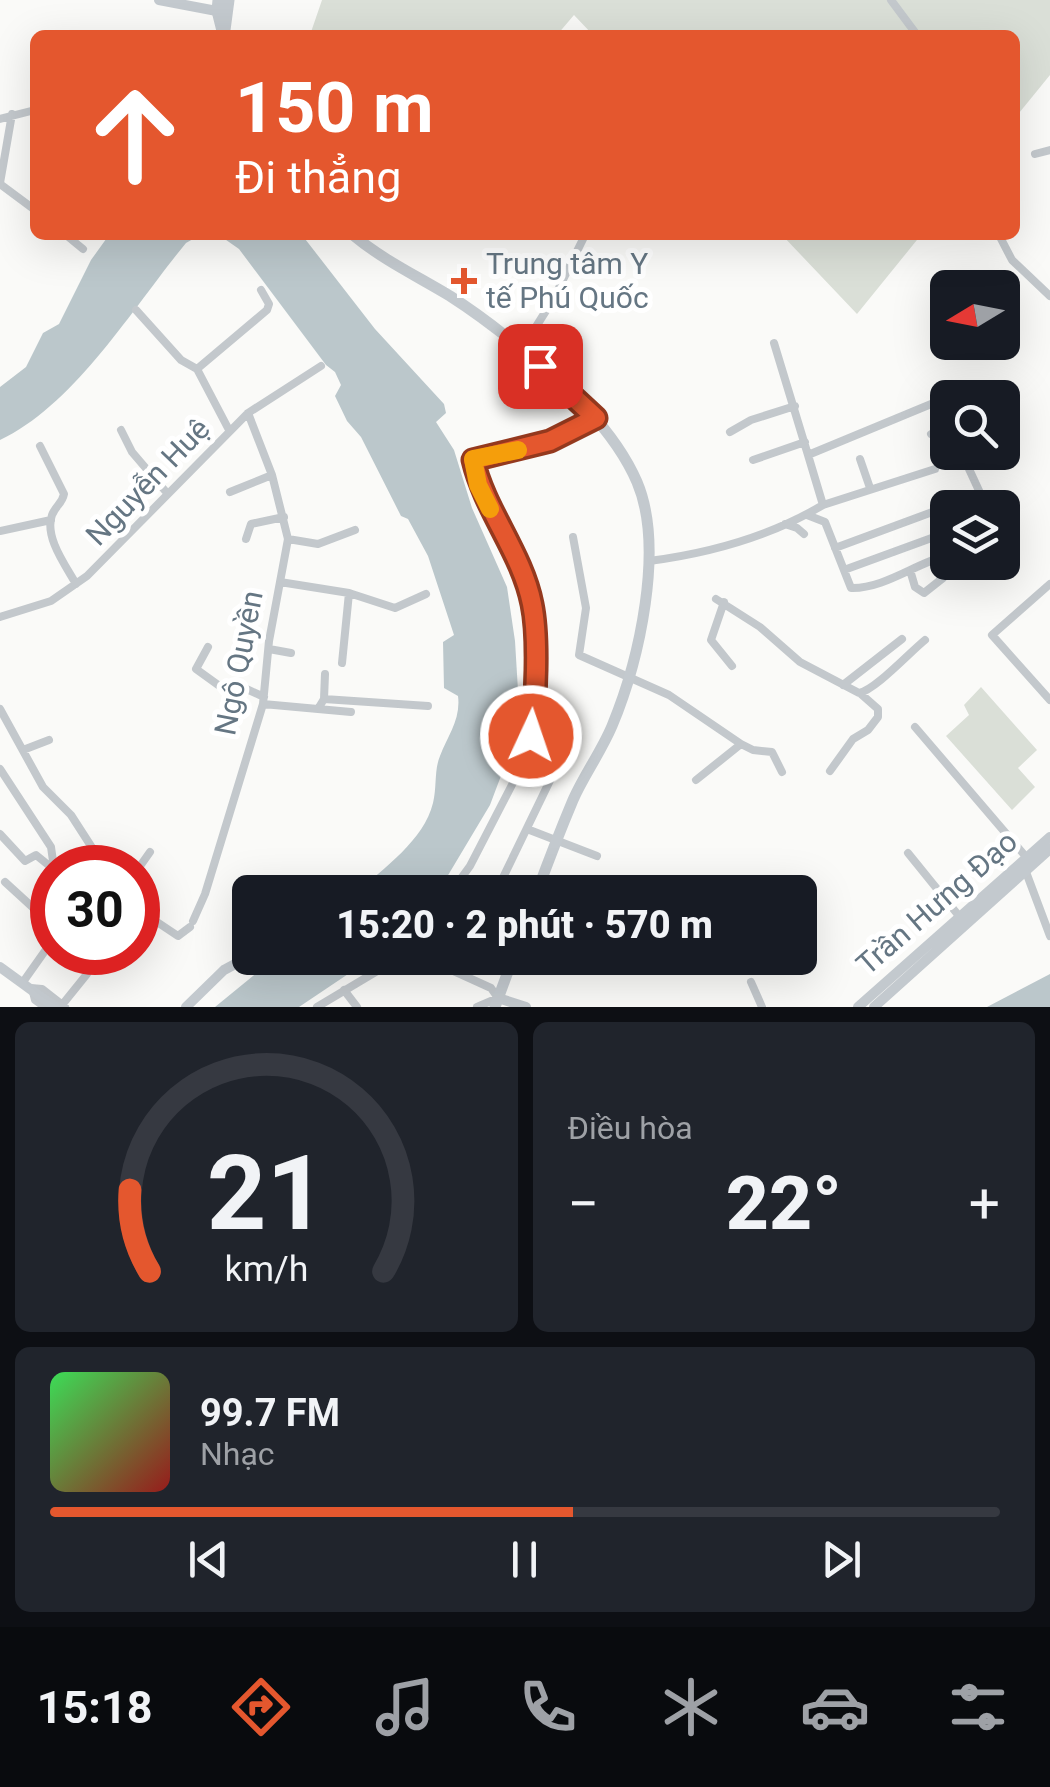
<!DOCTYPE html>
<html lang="vi">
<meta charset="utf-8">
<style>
body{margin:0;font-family:Roboto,sans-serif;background:#20242c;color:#f1f3f6;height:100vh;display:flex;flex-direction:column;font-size:38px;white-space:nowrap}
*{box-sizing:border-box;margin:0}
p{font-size:32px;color:#9ea1a6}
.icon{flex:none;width:55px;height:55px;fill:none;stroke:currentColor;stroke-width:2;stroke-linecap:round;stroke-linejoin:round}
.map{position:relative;height:1007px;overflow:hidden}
.drawer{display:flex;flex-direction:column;gap:15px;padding:15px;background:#0d0f14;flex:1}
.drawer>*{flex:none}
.top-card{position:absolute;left:30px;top:30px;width:990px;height:210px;border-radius:15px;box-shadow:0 10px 40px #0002;background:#e4572e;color:#fff;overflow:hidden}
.needle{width:65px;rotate:260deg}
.controls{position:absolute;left:930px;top:270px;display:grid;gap:20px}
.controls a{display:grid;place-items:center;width:90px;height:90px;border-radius:15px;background:#171b24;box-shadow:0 10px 40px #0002;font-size:50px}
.speed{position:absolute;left:30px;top:845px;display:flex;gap:20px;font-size:50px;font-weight:700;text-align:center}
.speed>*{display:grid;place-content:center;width:130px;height:130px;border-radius:50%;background:#171b24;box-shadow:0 10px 40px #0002;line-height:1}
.speed .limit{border:15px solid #d22;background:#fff;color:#111}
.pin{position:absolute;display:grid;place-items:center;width:85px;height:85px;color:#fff;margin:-42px;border-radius:20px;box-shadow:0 5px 15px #0006}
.me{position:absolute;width:110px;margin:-55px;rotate:3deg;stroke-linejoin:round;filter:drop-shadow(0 0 8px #0008)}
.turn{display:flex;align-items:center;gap:35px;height:210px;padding:0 40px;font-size:45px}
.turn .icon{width:130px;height:130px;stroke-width:2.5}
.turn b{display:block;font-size:70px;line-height:85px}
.big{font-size:75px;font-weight:800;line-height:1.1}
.drawer .widget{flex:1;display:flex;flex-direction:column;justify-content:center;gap:15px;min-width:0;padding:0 35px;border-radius:15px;background:#20242c}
.drawer .dial{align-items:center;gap:0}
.dial svg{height:260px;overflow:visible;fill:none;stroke:#363941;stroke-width:7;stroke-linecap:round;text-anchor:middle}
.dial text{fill:#f1f3f6;stroke:none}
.song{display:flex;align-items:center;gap:30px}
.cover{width:120px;height:120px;border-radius:15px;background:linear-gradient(135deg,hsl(130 70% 55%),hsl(0 70% 35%))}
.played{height:10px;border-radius:5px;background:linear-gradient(90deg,#e4572e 55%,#363941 55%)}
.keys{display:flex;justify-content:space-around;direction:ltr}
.heat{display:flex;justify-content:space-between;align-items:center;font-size:55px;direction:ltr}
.drawer .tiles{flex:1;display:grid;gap:15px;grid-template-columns:1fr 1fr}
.widget:last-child{grid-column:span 2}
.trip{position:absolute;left:232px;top:875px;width:585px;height:100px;border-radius:15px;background:#171b24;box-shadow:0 10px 40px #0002;font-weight:800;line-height:100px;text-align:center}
.tab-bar{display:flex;height:160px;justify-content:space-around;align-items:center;background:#090b0e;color:#9ea1a6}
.tab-bar .icon{width:70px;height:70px}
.tab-bar .on{color:#e4572e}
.tab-bar b{font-size:45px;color:#f1f3f6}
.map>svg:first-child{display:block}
</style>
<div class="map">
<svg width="1050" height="1007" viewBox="0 0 1050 1007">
<rect width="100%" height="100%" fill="#fafaf8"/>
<path fill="#dadfd7" d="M322,0H1050V75L1015,118V35H593L574,15L557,35H310Z
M782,235H921L857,314Z
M981,687L1037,750L1018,768L1035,787L1012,810L946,736L969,715L964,705Z"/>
<path fill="#bbc7cb" d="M109,235H200L186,243C134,306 75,405 0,440V387L26,367L43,333L59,324L91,260Z
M219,235H302L375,329L444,404L446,413L436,422L454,450L472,508L507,587L515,641L519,707L516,736L490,805L438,892H357C384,868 424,840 433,803C437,787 434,770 440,756C448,735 461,719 458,696L444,688L443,642L454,635L428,556L408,519L401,516L361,437L347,421L335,396L341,385L335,372L326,365L239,249Z
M275,958H372L299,1007H215Z
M1050,974V1007H987Z"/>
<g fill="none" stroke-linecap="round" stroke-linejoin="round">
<path stroke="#c3c8cc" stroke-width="8" d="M891,0L917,35
M0,119L35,110
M1035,154L1050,150
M0,183L12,114
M0,184L35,210
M66,235L83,249
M999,235L1012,260L1050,296
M136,310L181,360L197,369
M774,343L808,455
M522,349L554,298L585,235
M121,430L132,452L167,493
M229,430L197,369L267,310L269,304L261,290
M730,432L751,420L795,406
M931,434L948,426
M40,446L64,494C62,504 56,505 52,515C44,537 66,566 76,584
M860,459L870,488
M753,460L805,442
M969,469L987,508
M230,492L272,475
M823,505L935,469
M807,515L825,522L851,588C884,589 916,563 948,555
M785,524L797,528L804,534
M0,531L51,520
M573,537L586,608L579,655L669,695L741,744L696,780
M246,539L251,524L284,517
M288,539L318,544L355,530
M835,548L954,504L955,508
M649,561C711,553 769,537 823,505L808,455L936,402L948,406
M844,570L948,532
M910,570L915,587L924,593L943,578
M280,582L349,593L395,608L426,594
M1050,584L992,635L1050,700
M716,599L760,627L800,662L859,693C875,690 909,653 925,640
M724,602L711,640L732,666
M0,617L51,601L87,576L248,413L321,366
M208,647L196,669L232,695L240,686L264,697
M269,649L291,653
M342,663L349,593
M843,685L902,639
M324,699L325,674
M263,704L318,709L324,699L428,706
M0,709L43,787L71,815L100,860L93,868
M318,709L351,712
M915,727L1027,858
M741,744L753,750L772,752L782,772
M23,750L49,740
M0,769L51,847L54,868
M830,771L853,739L868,730L878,717V709L861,694
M527,829L597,856
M0,834L25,861L36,855L52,868
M908,853L959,916
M138,869L150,852
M1026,872L1050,936
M5,882L52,925
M540,885L561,892
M138,887L140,890
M451,892L470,866L516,777L533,723L532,605L521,574L479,485L473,461L550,441L596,418
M496,892L573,733
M193,921L205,894L263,704L269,641L288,539L272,475L248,413
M141,937L157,922L178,936L190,927
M425,958L491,988L498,998L477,1007
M458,972L465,958
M23,982L52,941
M751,982L762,1007
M31,988L42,989L65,1007
M344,990L357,1007
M33,992L35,1000L45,1007
M62,1005L87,974L88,964L96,952
M317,1007L399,958"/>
<path stroke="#c3c9ce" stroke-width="10" d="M159,0L222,12
M0,967L55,1007
M498,998L526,1007
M186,1007L224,970L250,956
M858,1007L1050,837
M874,1007L1050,849"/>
<path stroke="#c3c9ce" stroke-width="11" d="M218,0L217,11L223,35
M225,30L229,0
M353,235C383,260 417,276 450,296C475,312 500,331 523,350C567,387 614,429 637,482C665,548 639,661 612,726C601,752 584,775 573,800C560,831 548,862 537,892
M495,1007L513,958"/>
</g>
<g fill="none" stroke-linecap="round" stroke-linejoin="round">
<defs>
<path id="route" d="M531,736C536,702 539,638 532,604C522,553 485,511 473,460L550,441L596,418L540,366"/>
</defs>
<use href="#route" stroke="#94391e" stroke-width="25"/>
<use href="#route" stroke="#e4572e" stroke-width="18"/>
<path stroke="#f59e0b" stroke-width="18" d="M490,509L478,485L473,459L518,450"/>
</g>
<path fill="#e4572e" stroke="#fff" stroke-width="4" d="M459 266h10v10h10v10h-10v10h-10v-10h-10v-10h10z"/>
<g text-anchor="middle" stroke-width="10" stroke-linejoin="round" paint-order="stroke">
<g font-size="30" fill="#657683" stroke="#fff" text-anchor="start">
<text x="486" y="274">Trung tâm Y<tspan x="486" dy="34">tế Phú Quốc</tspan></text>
</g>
<g font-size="30" fill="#657683" stroke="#fff">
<text transform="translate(148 482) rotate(-46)" y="10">Nguyễn Huệ</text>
<text transform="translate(239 663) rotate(-79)" y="10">Ngô Quyền</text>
<text transform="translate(937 903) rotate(-41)" y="10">Trần Hưng Đạo</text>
</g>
</g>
</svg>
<div class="controls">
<a><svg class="needle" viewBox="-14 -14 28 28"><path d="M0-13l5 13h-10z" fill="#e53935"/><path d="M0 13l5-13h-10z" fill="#9ea1a6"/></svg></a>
<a><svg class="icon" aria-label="search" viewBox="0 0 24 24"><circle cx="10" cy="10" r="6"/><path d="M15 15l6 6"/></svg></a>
<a><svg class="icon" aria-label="layers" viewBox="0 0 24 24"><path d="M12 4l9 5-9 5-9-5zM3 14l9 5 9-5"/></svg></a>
</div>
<div class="speed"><div class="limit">30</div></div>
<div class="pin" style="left:540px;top:366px;background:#d93025"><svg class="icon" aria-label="arrive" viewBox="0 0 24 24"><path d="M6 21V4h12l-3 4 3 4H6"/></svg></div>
<svg class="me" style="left:531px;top:736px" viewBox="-20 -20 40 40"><circle r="17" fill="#e4572e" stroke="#fff" stroke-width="3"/><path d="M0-11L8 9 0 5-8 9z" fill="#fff"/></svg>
<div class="trip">15:20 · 2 phút · 570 m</div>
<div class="top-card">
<div class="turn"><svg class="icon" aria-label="ahead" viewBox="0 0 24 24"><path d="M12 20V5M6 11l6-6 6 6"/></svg><div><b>150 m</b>Đi thẳng</div></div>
</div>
</div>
<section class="drawer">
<div class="tiles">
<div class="widget dial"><svg viewBox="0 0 100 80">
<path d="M14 69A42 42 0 1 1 86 69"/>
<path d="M14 69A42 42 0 0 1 8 44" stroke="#e4572e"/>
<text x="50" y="56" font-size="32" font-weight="700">21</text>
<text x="50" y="72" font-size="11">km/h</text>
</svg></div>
<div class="widget"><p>Điều hòa</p>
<div class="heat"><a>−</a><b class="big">22°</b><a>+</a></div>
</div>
<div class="widget">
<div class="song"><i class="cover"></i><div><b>99.7 FM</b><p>Nhạc</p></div></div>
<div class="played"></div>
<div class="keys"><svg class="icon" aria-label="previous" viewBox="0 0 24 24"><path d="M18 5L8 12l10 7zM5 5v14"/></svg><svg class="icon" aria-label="pause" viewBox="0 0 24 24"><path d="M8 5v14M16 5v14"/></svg><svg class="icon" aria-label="next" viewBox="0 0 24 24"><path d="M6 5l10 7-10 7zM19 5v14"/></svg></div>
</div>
</div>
</section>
<nav class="tab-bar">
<b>15:18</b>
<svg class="icon on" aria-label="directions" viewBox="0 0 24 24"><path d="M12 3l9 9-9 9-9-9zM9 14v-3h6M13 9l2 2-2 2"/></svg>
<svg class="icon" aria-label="music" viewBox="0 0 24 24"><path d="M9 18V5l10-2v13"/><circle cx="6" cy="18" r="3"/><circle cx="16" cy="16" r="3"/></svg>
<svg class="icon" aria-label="phone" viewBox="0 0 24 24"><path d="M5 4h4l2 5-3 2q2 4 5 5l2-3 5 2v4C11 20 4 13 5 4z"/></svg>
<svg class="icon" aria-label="climate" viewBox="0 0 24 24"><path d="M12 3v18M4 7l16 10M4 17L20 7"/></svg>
<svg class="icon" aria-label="car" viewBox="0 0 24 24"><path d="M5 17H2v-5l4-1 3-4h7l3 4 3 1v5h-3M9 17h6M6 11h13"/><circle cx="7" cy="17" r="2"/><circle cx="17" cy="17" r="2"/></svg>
<svg class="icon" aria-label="filters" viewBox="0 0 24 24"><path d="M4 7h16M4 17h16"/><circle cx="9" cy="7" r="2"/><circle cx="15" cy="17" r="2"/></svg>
</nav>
